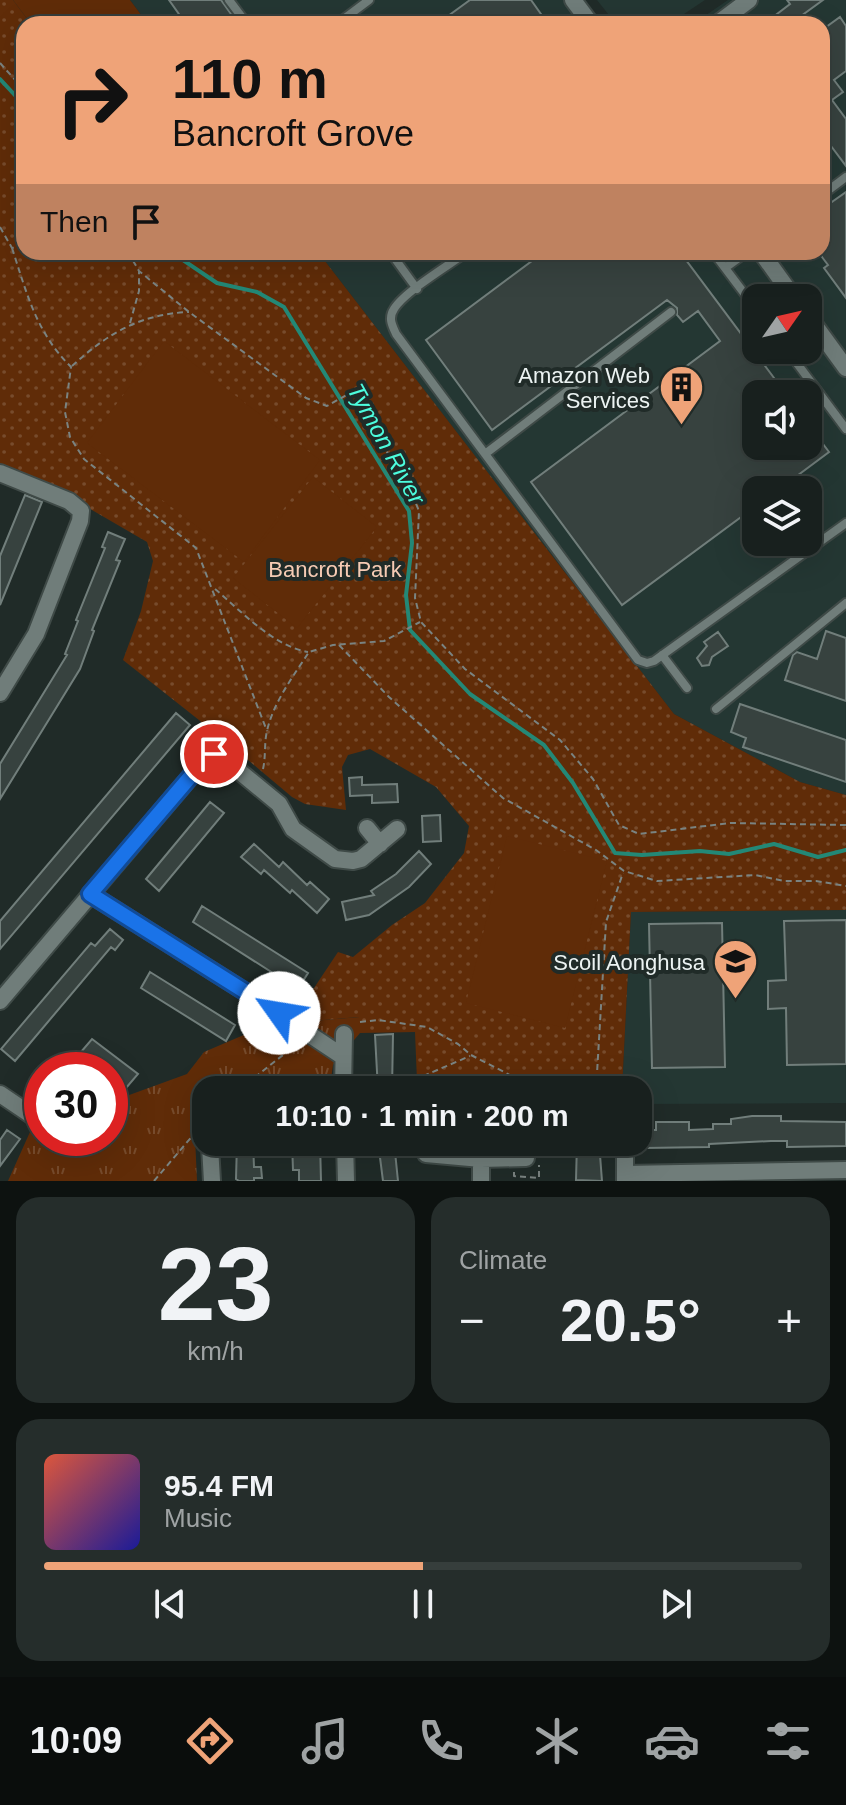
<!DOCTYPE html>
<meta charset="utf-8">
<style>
body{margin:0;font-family:Arial,sans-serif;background:#252d2b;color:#f1f3f6;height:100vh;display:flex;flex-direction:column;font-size:30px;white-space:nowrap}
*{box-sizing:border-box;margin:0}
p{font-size:26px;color:#9fa3a4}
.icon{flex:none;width:44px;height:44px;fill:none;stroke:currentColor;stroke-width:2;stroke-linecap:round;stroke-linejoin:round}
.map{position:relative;height:1181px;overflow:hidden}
.drawer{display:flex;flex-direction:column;gap:16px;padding:16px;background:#0d1210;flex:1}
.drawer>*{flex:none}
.guide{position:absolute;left:16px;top:16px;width:814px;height:244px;border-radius:24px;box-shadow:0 8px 32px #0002,0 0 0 2px #363e3c;background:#efa378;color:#111;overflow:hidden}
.needle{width:52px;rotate:56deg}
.buttons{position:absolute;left:742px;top:284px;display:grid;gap:16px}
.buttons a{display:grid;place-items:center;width:80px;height:80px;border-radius:16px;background:#18201e;box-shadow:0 8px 32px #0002,0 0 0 2px #363e3c;font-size:40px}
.speed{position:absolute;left:24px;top:1052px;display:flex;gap:16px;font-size:40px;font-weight:700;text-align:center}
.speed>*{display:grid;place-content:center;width:104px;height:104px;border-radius:50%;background:#18201e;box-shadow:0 8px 32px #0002,0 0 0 2px #363e3c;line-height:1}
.speed .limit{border:12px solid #d22;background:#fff;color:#111}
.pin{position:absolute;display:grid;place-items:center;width:68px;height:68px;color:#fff;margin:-34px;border:4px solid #fff;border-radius:50%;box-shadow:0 2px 8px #0007}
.me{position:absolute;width:88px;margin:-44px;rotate:302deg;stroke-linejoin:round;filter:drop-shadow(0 0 6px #0008)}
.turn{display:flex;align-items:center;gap:28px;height:168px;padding:0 24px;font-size:36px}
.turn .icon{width:104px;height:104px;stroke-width:2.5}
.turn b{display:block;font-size:56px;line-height:68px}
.then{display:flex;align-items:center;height:76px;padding:0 24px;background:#0003;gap:16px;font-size:30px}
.big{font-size:60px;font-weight:700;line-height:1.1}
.drawer .tile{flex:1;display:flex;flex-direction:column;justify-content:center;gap:12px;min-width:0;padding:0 28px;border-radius:24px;background:#252d2b}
.drawer .dial{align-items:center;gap:0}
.dial b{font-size:104px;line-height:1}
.song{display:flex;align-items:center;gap:24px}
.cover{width:96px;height:96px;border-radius:12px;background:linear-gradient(135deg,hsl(10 70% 55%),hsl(240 70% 35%))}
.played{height:8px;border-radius:4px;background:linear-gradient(90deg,#efa378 50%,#363e3c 50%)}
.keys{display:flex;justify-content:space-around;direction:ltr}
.heat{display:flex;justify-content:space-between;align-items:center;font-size:44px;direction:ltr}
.drawer .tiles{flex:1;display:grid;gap:16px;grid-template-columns:1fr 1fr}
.tile:last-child{grid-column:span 2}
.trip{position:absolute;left:192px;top:1076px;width:460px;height:80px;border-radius:24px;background:#18201e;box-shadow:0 8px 32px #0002,0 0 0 2px #363e3c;font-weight:700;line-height:80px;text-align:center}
.menu{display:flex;height:128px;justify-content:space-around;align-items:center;background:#0a0d0c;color:#9fa3a4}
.menu .icon{width:56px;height:56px}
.menu .selected{color:#efa378}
.menu b{font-size:36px;color:#f1f3f6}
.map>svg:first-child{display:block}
</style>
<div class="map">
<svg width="846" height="1181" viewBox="0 0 846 1181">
<defs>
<pattern id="grass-tufts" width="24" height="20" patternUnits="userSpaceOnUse" patternTransform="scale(2)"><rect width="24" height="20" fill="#602c08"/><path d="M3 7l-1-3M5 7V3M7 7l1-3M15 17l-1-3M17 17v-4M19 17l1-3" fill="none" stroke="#774b2c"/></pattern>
<pattern id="park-dots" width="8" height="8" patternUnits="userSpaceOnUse" patternTransform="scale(2)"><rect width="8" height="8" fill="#602c08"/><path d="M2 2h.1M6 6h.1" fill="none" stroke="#774b2c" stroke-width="1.8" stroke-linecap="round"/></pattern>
</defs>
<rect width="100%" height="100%" fill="#202b28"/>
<path fill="#243733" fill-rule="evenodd" d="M130,0H563L581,24H148Z
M597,0H705L669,24H616Z
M728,0H846V795L800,782L674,714L318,252H822V24H693ZM756,298H808V350H756ZM756,394H808V446H756ZM756,490H808V542H756Z
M846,910V1103L638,1104V1090H622L631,912Z"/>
<path fill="url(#grass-tufts)" d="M298,1012L312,1021L360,1017V1033L333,1065L331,1079H275L274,1090H206V1136L195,1137L197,1181H8L30,1132L42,1127V1138H110V1102L187,1074L204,1052Z"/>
<path fill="url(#park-dots)" d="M0,0H13L31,24H24V252H318L674,714L800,782L846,795V910L631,912L622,1090H513L482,1080L417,1081L415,1032L360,1033L359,1017L312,1021L298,1012L338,952L353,957L392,925L425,903L464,853L469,826L436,787L370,749L348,755L342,767L346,810L305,804L292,797L223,739L123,660L141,611L153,561L147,542L73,499L0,465Z"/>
<path fill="#602c08" d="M13,0H130L148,24H31Z
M164,341L320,460L244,562L87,443Z
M313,477L377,527L297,628L233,578Z
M507,836L607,861L565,1028L466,1003Z"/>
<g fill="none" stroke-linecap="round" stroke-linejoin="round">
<path stroke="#238876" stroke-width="4" d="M0,79L24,105
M171,252L217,283L257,292L284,307L409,511L412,543L406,595L410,630L470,694L544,745L573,783L615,853L642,855L700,851L729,854L774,844L818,857L846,850"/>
</g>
<path fill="#37423f" stroke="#717e7b" stroke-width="2" d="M169,0H221L238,24H186Z
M470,0H531L548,24H437Z
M787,0H823L790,24H764L790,4Z
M840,17L846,26V71L834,80L843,92L832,100L846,119V166L831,146L822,152V30Z
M846,192V298L824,268L828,265L822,257V209Z
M544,252H680L786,394H756V446H808V424L829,452L778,490H756V506L622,605L531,482L720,341L698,311L683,322L677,315V308L667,300L492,430L426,340Z
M25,495L42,502L0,605V556Z
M108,532L125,539L116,560L120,561L92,630L94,631L80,669L0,799V764L67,655L65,654L78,621L76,620L105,548L102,547Z
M826,631L846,638V701L785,680L793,655L797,652L817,659Z
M718,632L728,646L712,657L709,665L702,666L697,658L707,646L704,642Z
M740,704L846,740V782L743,747L746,738L731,732Z
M176,713L190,725L0,949V921Z
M362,777V785L397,784L398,802L372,803V795L350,796L349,778Z
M210,802L224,813L159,891L146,879Z
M440,815L441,841L423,842L422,816Z
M254,844L279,867L283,862L307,885L310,882L329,899L317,913L292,890L290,893L264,870L261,874L241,857Z
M419,851L431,864L409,887L369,915L346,920L342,902L374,895L371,891L396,874Z
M202,906L308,973L298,989L193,922Z
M846,920V1064L787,1065L786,1008L768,1009V981L786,980L784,921Z
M722,923L725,1067L652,1068L649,924Z
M110,929L123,940L115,950L111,947L15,1061L1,1049L91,943L95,946Z
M150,972L235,1025L226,1041L141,988Z
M393,1034L392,1090H378L375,1035Z
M92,1039L138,1074L126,1088L110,1073V1070L103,1067L100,1069L81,1052Z
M752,1116H781V1121L846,1122V1146L787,1147V1141H771L709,1144V1147L645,1148V1130H656V1122H689V1130L713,1129V1124H731V1119Z
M7,1130L20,1139L0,1166V1140Z
M237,1142H253L254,1167H261L262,1178H254V1181H239L236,1179Z
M292,1142H320L321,1181H299V1170H293Z
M378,1142H394L398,1181H383Z
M577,1142H599L602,1181L576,1180Z"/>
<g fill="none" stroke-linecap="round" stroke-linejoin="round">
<defs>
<path id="lane" d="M229,0L247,24
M337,24L369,0
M822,195L846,177
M390,252L417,289
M467,252C449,265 404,292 394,309C388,318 392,325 396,334L638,660L647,663L654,661L846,523
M713,252L756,309
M725,268L747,252
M787,350L846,429
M485,454L671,312
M662,655L687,688
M716,709L846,603"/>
<path id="street" d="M573,0L591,24
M717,24L749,0
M761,252L794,298
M808,316L846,368
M0,473L69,501L81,511L80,521L36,634L0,693
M367,828L380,844
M90,894L279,1013
M0,1001L208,756L214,754L222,757L279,804L293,829L335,859L353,861L361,859L397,829
M288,1020L342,1056
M343,1090L344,1034
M0,1094L34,1117
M345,1142L346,1181
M210,1146L212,1181
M426,1154L481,1159L526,1158
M625,1174L846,1170
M481,1181V1159
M625,1181V1142"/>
</defs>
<use href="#lane" stroke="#3f4a47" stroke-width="12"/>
<use href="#street" stroke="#3f4a47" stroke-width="20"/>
<path stroke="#7a8381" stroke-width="2" stroke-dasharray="6 4" stroke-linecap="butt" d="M0,63L24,90
M0,227L12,248L24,247
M12,248C27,294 36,332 71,367L65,412L70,437L84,459L196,548L267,731
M128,252L139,271L189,312L306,398L327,406L350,393L410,489L419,511L415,598L421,622L465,669L560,740L593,779L619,825L639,834L730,823L846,825
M130,323L139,291V271
M72,366C107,334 140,314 189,312
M215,589C241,611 273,646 308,652
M339,645L389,697L503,798L596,850L624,871L657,881L755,875L784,881H816L846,886
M263,769C266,756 264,743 267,731C273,703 294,675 309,652L333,645L384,641L420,622
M360,1022L378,1020L427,1027L458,1044L471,1055L539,1090
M239,1090L298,1043
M414,1090V1080L470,1056
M596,1090L606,922L623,873
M514,1172V1176L539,1178V1165
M154,1181L206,1120"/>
<use href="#lane" stroke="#707d7a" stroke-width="8"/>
<use href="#street" stroke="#707d7a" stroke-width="16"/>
</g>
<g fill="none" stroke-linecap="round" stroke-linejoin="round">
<defs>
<path id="route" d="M214,754L208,756L90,894L279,1013"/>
</defs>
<use href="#route" stroke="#114b97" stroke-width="20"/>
<use href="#route" stroke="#1a73e8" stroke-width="14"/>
</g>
<defs>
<symbol id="building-pin" viewBox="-11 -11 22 30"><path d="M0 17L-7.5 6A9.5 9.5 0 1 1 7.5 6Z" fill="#efa378" stroke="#202b28"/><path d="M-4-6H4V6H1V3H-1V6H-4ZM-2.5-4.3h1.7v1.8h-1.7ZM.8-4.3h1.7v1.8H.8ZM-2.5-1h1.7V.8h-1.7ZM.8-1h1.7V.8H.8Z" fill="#111"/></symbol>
<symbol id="school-pin" viewBox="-11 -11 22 30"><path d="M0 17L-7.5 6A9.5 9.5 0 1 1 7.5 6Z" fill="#efa378" stroke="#202b28"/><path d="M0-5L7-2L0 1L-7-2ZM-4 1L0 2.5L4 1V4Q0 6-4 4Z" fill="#111"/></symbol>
</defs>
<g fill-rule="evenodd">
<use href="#building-pin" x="656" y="362" width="51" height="69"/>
<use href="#school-pin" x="710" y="936" width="51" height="69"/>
</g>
<g text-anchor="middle" stroke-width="8" stroke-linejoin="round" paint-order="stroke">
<g font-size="22" fill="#ecf3f2" stroke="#202b28" text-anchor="end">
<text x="650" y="383">Amazon Web<tspan x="650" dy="25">Services</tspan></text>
<text x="705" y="970">Scoil Aonghusa</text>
</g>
<g font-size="22" fill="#f6cbb4" stroke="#202b28">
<text x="335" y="577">Bancroft Park</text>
</g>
<g font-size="24" font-style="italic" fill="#4cfcdd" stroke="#202b28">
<text transform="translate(386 444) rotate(61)" y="8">Tymon River</text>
</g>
</g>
</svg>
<div class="buttons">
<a><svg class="needle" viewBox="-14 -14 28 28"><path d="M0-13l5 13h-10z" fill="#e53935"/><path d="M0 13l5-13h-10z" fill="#9fa3a4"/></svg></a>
<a><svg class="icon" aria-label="sound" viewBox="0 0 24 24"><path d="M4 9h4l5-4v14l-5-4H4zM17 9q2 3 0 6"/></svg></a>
<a><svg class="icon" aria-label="layers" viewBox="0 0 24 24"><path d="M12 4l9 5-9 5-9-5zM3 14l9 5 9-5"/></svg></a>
</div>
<div class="speed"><div class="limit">30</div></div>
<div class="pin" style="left:214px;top:754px;background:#d93025"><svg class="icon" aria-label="arrive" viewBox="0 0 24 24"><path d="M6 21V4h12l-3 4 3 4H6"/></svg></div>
<svg class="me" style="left:279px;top:1013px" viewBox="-20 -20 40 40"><circle r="19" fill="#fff"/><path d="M0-13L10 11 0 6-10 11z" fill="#1a73e8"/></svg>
<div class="trip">10:10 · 1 min · 200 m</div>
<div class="guide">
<div class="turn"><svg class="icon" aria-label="right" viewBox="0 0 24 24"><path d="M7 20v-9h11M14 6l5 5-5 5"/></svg><div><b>110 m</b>Bancroft Grove</div></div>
<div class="then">Then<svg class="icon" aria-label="arrive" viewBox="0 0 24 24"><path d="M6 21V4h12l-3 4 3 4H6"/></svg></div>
</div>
</div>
<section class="drawer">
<div class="tiles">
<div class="tile dial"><b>23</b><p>km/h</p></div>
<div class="tile"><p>Climate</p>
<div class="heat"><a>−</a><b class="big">20.5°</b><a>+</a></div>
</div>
<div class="tile">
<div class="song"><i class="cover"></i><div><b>95.4 FM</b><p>Music</p></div></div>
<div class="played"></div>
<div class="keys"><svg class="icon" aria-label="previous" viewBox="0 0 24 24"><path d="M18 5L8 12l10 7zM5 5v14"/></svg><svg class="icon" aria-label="pause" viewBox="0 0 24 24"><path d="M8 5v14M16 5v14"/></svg><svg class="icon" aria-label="next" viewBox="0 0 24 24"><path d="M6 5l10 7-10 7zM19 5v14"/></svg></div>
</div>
</div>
</section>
<nav class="menu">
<b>10:09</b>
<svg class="icon selected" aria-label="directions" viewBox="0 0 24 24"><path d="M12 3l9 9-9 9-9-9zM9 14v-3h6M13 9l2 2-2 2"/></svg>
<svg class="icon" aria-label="music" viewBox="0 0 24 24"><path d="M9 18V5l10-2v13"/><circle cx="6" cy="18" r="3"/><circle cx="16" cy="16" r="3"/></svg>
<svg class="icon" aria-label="phone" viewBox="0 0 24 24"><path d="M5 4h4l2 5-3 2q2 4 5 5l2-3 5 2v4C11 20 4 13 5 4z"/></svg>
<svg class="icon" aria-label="climate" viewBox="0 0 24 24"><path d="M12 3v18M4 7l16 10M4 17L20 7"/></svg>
<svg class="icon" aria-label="car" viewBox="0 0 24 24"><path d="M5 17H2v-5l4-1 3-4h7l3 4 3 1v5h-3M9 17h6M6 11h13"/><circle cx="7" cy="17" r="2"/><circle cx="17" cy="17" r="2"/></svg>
<svg class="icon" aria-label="filters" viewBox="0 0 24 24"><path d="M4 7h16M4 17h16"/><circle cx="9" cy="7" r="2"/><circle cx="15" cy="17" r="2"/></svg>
</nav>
